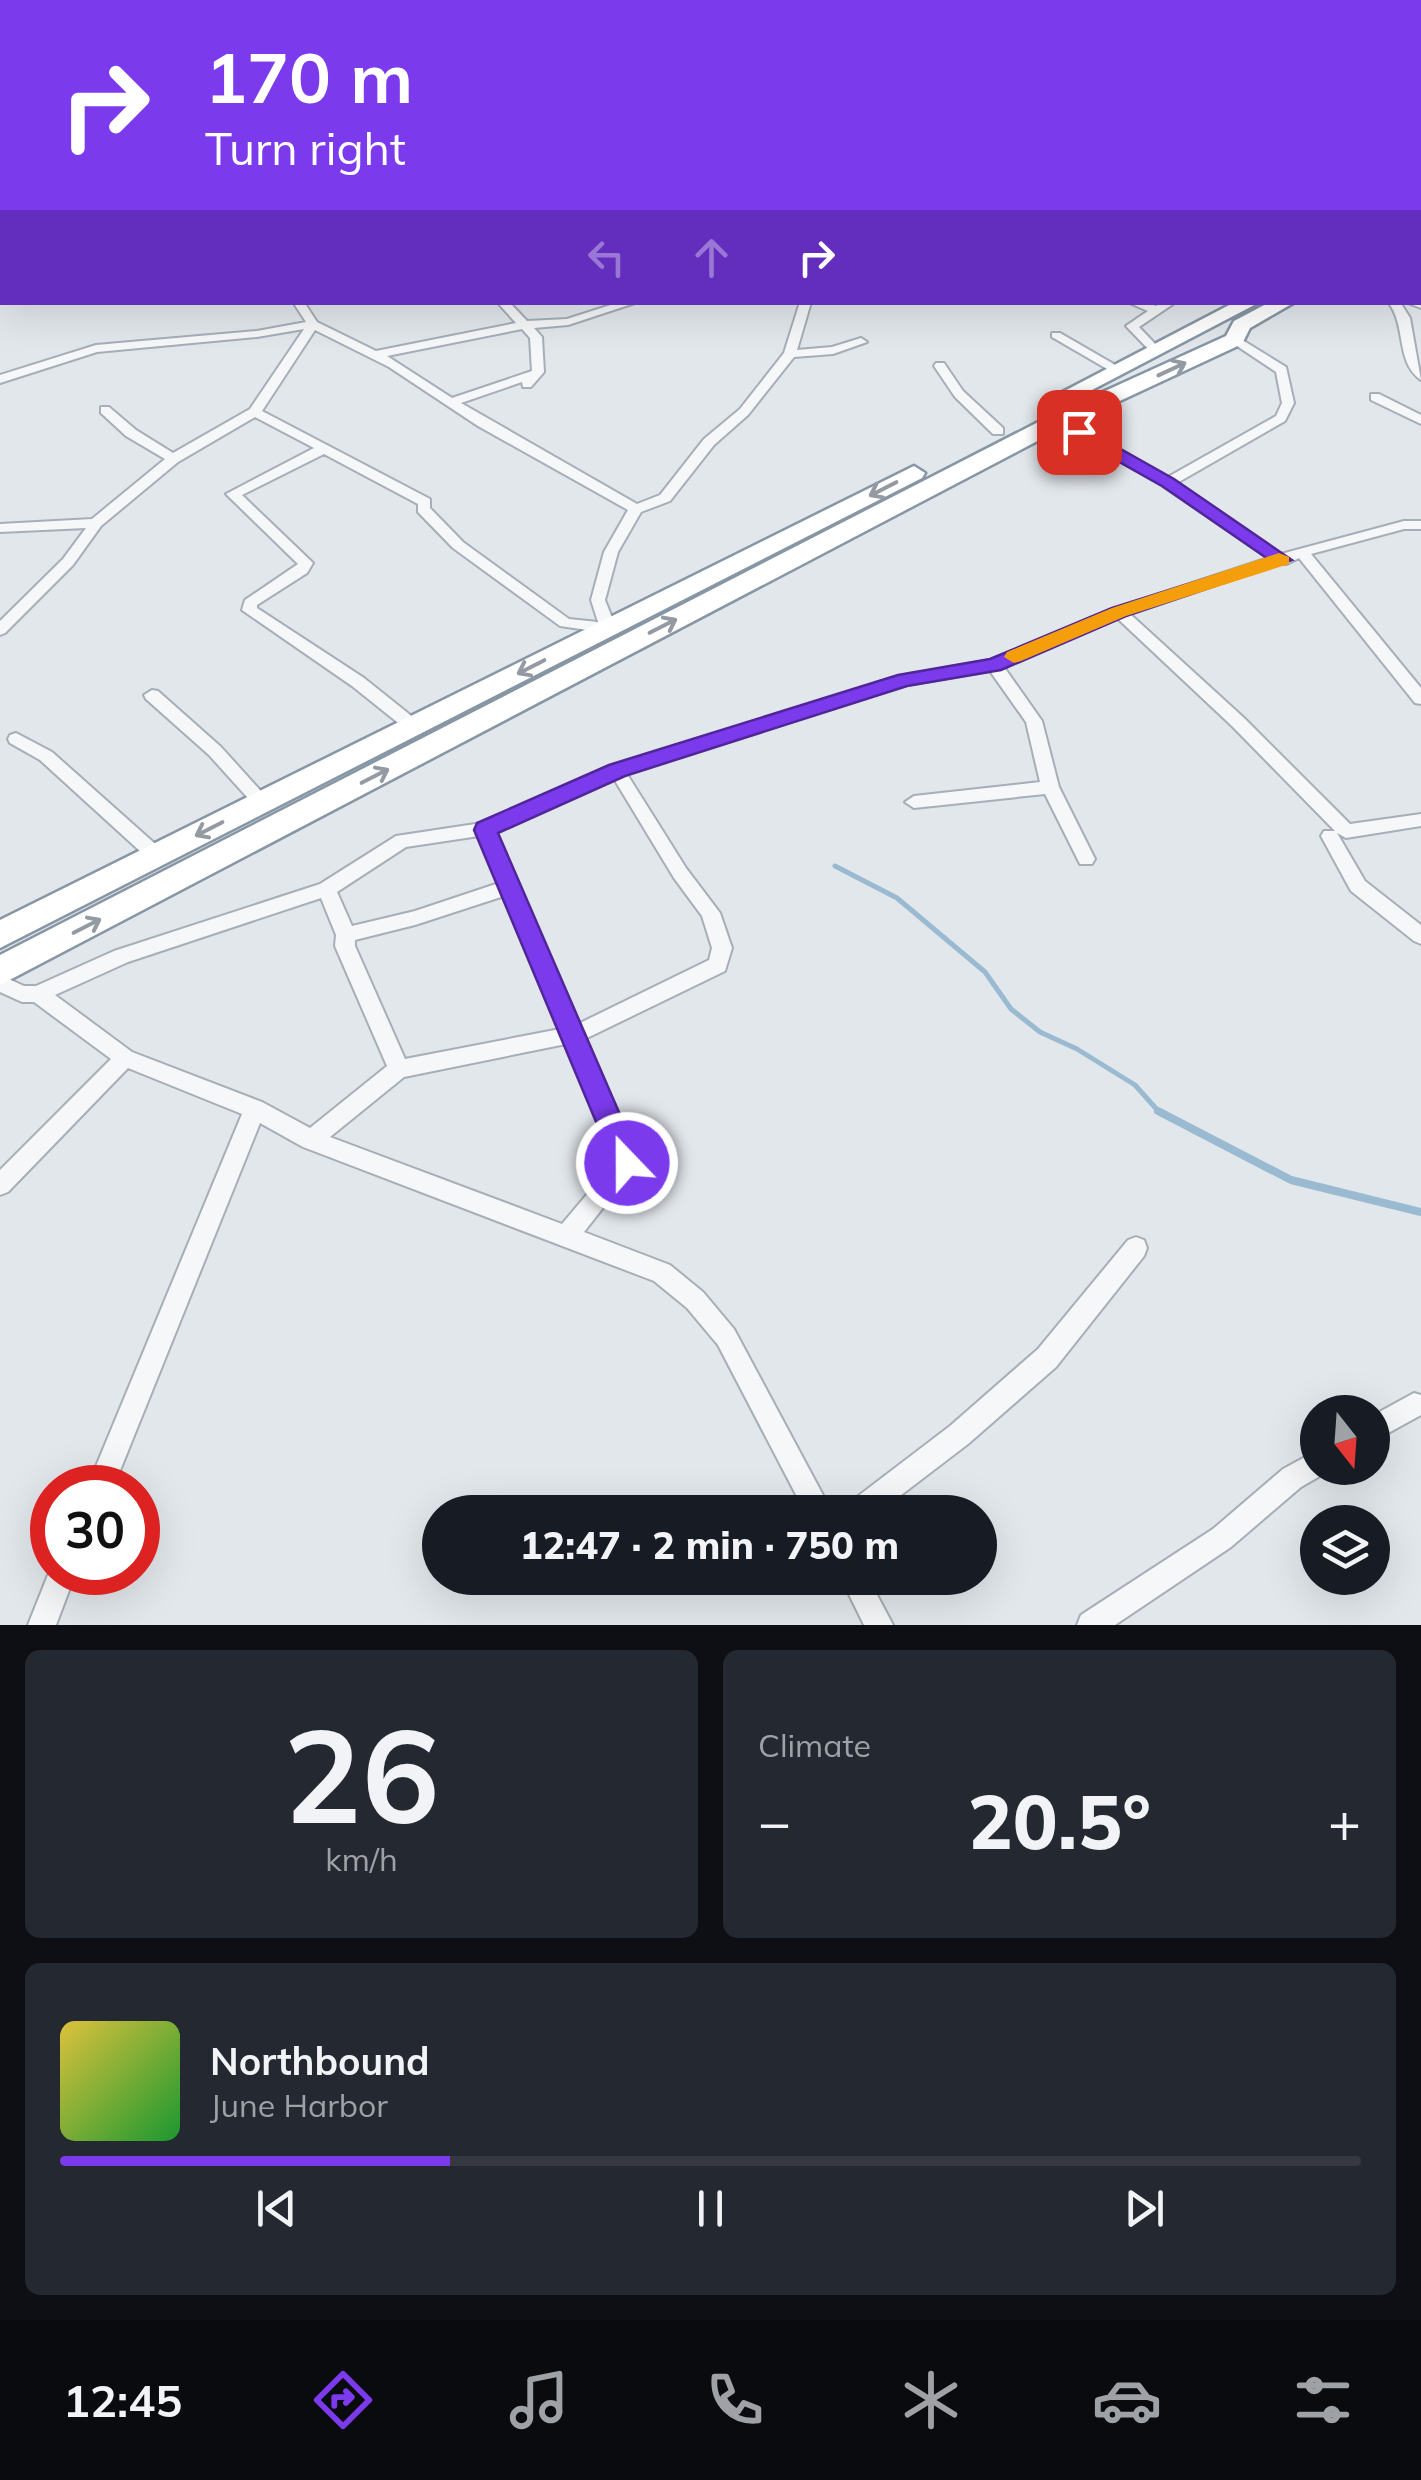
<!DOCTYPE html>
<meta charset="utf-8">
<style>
body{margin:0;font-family:Mulish,sans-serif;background:#242831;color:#f1f3f6;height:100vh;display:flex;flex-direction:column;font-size:38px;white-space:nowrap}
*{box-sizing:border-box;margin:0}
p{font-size:32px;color:#9ea1a6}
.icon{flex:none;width:55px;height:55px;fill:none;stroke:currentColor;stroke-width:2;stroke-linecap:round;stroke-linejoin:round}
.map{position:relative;height:1625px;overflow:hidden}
.drawer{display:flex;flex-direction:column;gap:25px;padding:25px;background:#0d0f14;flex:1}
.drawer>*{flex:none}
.banner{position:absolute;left:0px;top:0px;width:1422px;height:305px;box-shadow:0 10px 40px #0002;background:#7c3aed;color:#fff;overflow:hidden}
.needle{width:65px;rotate:163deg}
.fabs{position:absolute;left:1300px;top:1395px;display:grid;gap:20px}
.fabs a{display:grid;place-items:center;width:90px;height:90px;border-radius:50%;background:#171b24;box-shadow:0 10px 40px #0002;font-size:50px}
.speed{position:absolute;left:30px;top:1465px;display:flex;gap:20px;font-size:50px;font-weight:700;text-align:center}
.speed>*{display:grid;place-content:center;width:130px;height:130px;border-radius:50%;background:#171b24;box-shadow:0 10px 40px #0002;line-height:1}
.speed .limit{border:15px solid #d22;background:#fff;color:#111}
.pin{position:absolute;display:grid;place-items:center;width:85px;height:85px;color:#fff;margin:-42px;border-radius:20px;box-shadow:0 5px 15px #0006}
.me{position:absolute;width:110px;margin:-55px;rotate:338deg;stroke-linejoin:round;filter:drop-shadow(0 0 8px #0008)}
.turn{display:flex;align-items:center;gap:35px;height:210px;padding:0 40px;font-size:45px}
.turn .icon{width:130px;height:130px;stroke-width:2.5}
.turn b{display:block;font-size:70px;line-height:85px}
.lanes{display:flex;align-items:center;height:95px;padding:0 40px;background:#0003;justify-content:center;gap:50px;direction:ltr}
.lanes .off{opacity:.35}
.big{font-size:75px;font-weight:800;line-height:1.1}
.drawer .card{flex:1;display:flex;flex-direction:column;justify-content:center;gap:15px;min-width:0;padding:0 35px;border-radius:15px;background:#242831}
.drawer .dial{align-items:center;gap:0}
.dial b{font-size:130px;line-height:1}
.song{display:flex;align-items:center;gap:30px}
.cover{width:120px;height:120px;border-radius:15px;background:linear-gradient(135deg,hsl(50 70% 55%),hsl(130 70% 35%))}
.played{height:10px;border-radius:5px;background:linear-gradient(90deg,#7c3aed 30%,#363941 30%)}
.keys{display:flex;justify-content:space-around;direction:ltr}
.heat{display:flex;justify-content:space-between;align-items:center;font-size:55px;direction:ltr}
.drawer .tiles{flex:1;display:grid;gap:25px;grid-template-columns:1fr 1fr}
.card:last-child{grid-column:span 2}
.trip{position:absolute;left:422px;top:1495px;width:575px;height:100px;border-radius:50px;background:#171b24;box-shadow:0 10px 40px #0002;font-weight:800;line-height:100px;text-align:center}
.tabs{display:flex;height:160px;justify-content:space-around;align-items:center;background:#090b0e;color:#9ea1a6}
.tabs .icon{width:70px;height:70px}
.tabs .on{color:#7c3aed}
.tabs b{font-size:45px;color:#f1f3f6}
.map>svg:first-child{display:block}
</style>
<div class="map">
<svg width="1421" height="1625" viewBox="0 0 1421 1625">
<rect width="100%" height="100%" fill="#e2e7ec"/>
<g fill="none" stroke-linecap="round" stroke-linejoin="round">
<path stroke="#99bad0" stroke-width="5" d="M835,866L897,898L985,972L1011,1009L1040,1032L1077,1049L1135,1085L1160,1113"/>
<path stroke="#99bad0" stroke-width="8" d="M1158,1111L1291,1180L1421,1212"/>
<defs>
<path id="street" d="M0,16H2V21H0Z
M1420,18H1421V22H1420Z
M0,39H2V44H0Z
M0,63H2V67H0Z
M2,91V97L0,98V92Z
M1420,92H1421V98H1420Z
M1421,131V137L1420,138V132Z
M2,146V152L0,153V147Z
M1420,166H1421V172H1420Z
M1420,184H1421V190H1420Z
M1420,244H1421V250H1420Z
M1420,301L1421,308L1405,302H1420Z
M293,302H304L317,322L376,351L516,323L497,302H509L527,321L567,319L620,302H638L568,325L534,328L542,337L544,372L531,387H523L522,382L461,403L637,504L660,495L704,439L740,409L784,353L800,302H811L797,350L832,347L861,338L867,342L833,354L794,357L748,415L714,445L670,501L641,512L618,552L605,600L616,628L608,633L560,626L453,548L418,512V504L324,454L242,495L313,563L307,573L257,605V608L364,678L419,722L421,726L419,730H407L352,686L242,610L245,600L298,564L226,494L314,448L255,417L178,462L101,526L73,565L5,633L0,635V621L63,559L86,528L0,532V524L92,519L165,459L126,436L101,413V407H109L136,430L173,453L250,409L304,329L257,337L97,352L0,383V375L96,345L257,331L306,322ZM522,329L530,338L532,371L452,398L387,356ZM315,330L389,367L478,426L628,510L604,552L591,600L598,622L569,619L463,542L430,508V499L262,411Z
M1127,302H1145L1156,306L1162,302H1176L1139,327L1160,349V353H1152L1126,326L1148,311Z
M1388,302H1400L1410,318L1421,380C1395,362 1407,326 1388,302Z
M1052,333H1060L1124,370L1114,373L1052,337Z
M1231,338H1239L1286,367L1294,403L1285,421L1177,483L1281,554L1404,521H1421V529H1404L1311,554L1421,688V704L1415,703L1299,558L1287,564H1278L1130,614L1244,718L1350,824L1421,814V826L1346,838L1337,833L1365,881L1421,925V944L1414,941L1351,891L1321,836L1324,831H1335L1232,726L1117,618L1004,667L1042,721L1059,787L1095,859L1092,864H1080L1045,794L914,808L905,802L914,796L1040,782L1026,722L990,671L907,685L627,774L686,868L720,913L732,948L725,971L585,1039L638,1163L584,1232L670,1265L703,1292L734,1329L832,1512H805L718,1345L687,1308L654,1281L303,1147L260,1123L113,1488H87L242,1114L128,1068L8,1192L0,1195V1170L111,1059L34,1002H22L0,992V975L24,986H36L114,951L320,884L396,836L482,823L611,767L899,676L991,660L1114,609L1268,558L1163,486L1052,421L1062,418L1168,477L1276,416L1282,403L1276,372L1231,342ZM614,779L674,878L702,916L712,948L709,960L578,1024L495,832ZM479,836L499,883L415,911L352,926L337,892L406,847ZM504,896L560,1029L405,1059L355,946V940L415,925ZM321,898L336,935L335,946L387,1066L310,1128L262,1102L132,1052L55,995L128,962ZM566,1044L615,1161L562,1224L330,1137L404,1077Z
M936,363H944L963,391L1003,428V434H993L955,397L934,366Z
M1371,394H1379L1421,415V424L1371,400Z
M152,690L158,691L221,747L268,799L271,803L268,807H256L209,755L146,699L144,695Z
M16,733L52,752L153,842L166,849L169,854L166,859L160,861L141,852L40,760L10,743L8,739L10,735Z
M1136,1237L1144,1240L1147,1248L1144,1256L1056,1367L968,1444L879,1512H845L849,1503L950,1426L1038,1349L1128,1240Z
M1414,1393L1421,1395V1415L1372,1442V1416Z
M1318,1450V1468H1329L1327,1472L1301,1487L1231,1547L1115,1625H1077L1081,1615L1213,1529L1283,1469Z
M52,1565V1572H76L56,1625H28Z
M841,1578H868L893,1625H864Z"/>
<path id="secondary" d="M645,0H659L660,2H647Z
M1220,0H1237L1238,2H1222Z
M1420,72H1421V80H1420Z"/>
<path id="primary" d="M875,2L880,0
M0,257L2,256"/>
<path id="highway" d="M1421,205V216H1420V205Z
M1421,227V238H1420V227Z
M1235,302H1260L1069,402H1055L1051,398Z
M1270,302H1295L1250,328L1242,344L1066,426L0,985V955L1050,416L1226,336L1234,321Z
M914,466L925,473L922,478L0,948V920Z"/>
</defs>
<use href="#street" stroke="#a6aeb7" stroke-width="4"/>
<use href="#secondary" stroke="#a6aeb7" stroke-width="5"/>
<use href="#primary" stroke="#a0adb9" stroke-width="32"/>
<use href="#highway" stroke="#8796a4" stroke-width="5"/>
<use href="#street" fill="#f5f7f9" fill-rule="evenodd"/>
<use href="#secondary" fill="#fff" fill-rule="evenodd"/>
<use href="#primary" stroke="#fff" stroke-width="28"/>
<use href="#highway" fill="#fff" fill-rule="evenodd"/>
</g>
<defs><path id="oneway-shaft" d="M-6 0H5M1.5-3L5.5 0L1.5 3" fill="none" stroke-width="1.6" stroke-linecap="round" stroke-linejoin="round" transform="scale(2.5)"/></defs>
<g stroke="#949aa2">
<use href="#oneway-shaft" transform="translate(1172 369) rotate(-25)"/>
<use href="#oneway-shaft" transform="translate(883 489) rotate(153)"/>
<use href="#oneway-shaft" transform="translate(663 626) rotate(-27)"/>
<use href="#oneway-shaft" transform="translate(531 667) rotate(153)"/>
<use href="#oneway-shaft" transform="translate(375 776) rotate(-27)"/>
<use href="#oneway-shaft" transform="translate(209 829) rotate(153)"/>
<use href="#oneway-shaft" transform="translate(87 926) rotate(-27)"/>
</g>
<path fill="#7c3aed" stroke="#51269a" stroke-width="2.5" d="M1073,429H1085L1174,479L1292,560L1126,616L1001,670L907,686L625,776L498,833L641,1163L637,1172L627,1176L617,1172L474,830L477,823L609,765L898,675L990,659L1112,608L1268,559L1162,486L1073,436Z"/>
<path fill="#f59e0b" d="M1279,553L1289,557V564L1126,616L1021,661L1014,663L1004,657L1007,652L1112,608Z"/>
</svg>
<div class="fabs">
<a><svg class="needle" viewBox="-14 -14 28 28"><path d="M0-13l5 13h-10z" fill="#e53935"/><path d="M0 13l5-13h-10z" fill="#9ea1a6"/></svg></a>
<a><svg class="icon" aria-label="layers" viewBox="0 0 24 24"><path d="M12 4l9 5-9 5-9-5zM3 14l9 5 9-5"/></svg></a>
</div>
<div class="speed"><div class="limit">30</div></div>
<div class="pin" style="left:1079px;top:432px;background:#d93025"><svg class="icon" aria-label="arrive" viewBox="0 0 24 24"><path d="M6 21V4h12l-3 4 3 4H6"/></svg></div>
<svg class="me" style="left:627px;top:1163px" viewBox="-20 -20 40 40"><circle r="17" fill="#7c3aed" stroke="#fff" stroke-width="3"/><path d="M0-11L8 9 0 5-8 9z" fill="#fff"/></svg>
<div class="trip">12:47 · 2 min · 750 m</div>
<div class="banner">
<div class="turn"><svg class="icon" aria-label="right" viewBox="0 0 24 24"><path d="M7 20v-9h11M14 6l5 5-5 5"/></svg><div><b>170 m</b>Turn right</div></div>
<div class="lanes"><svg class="icon off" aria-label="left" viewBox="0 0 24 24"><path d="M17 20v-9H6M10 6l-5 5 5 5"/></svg><svg class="icon off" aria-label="ahead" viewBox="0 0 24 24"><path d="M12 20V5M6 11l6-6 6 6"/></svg><svg class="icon" aria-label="right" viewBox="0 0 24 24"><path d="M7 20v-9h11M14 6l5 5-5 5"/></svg></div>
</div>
</div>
<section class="drawer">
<div class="tiles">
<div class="card dial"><b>26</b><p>km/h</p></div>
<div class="card"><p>Climate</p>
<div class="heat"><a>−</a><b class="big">20.5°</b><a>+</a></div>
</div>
<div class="card">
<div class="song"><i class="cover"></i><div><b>Northbound</b><p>June Harbor</p></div></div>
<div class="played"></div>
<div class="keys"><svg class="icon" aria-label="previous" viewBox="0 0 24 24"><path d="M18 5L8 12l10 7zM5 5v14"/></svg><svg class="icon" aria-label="pause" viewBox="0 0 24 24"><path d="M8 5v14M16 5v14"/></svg><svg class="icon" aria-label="next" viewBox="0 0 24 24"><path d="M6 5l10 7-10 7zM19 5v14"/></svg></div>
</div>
</div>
</section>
<nav class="tabs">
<b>12:45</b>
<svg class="icon on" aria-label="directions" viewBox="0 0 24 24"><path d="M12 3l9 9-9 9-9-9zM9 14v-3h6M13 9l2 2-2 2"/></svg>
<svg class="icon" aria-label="music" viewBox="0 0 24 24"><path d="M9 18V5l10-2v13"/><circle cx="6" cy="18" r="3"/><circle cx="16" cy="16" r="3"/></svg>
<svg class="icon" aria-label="phone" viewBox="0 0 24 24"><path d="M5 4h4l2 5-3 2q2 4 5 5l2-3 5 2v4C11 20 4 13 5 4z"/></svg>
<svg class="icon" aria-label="climate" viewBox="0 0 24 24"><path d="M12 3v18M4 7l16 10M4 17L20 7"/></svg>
<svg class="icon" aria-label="car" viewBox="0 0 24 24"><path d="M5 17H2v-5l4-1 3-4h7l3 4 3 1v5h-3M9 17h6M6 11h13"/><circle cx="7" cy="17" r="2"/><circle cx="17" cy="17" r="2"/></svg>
<svg class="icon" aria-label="filters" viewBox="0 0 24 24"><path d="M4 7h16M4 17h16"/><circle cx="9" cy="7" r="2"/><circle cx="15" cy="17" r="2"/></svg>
</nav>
